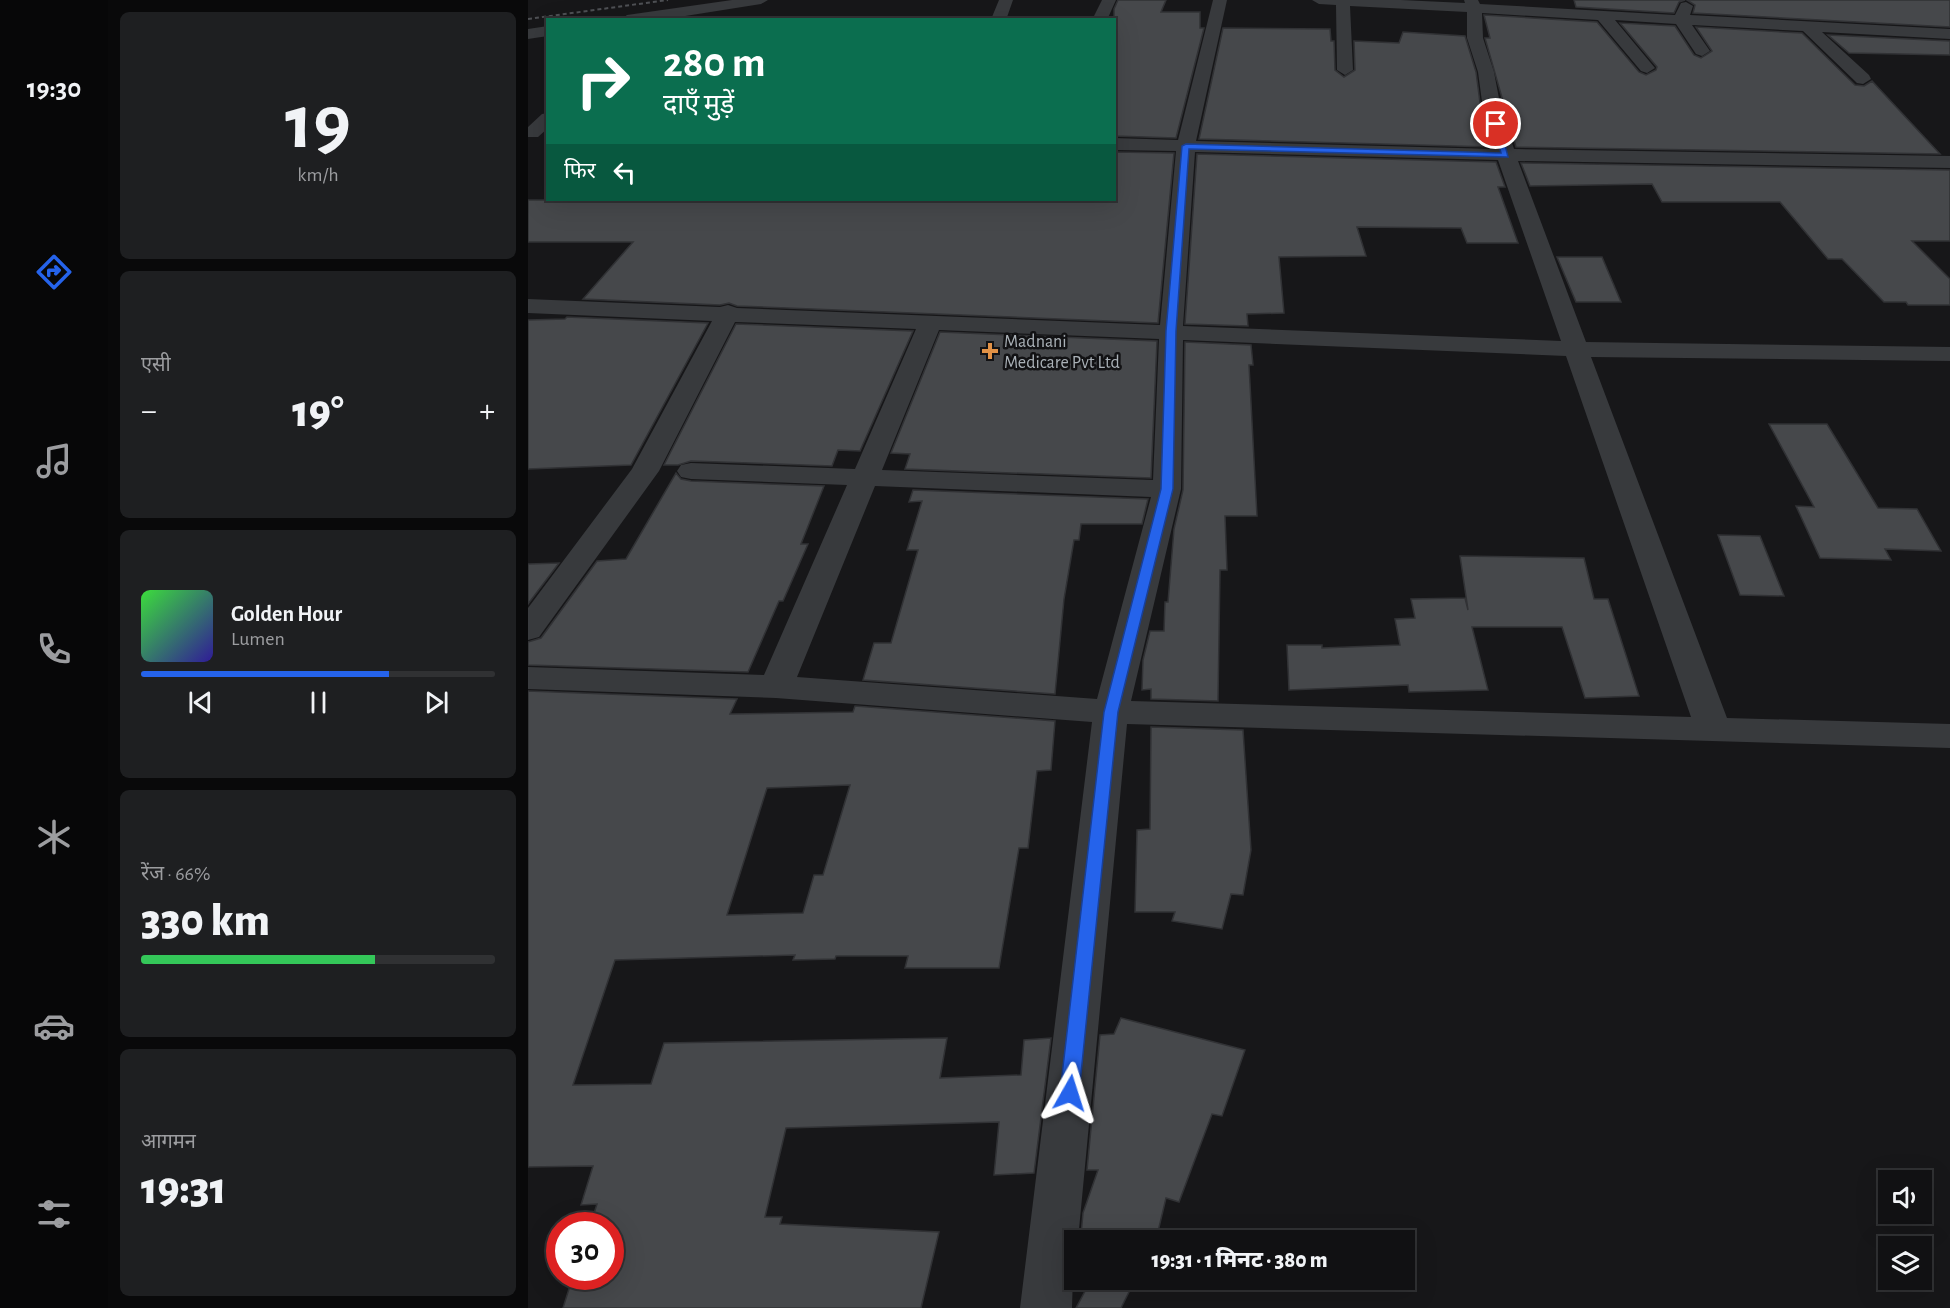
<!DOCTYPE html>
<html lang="hi">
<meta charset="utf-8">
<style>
body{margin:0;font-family:"Alegreya Sans","Noto Sans Devanagari",sans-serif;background:#1e1f21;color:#f1f3f6;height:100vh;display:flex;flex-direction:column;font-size:22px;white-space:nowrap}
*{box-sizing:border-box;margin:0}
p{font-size:20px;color:#9c9da0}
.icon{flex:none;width:33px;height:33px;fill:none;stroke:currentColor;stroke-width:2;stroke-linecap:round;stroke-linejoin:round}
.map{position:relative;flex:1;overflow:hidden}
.panel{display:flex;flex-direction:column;gap:12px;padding:12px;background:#09090a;width:420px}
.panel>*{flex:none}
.guide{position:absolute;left:18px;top:18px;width:570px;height:183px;border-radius:0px;box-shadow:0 6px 24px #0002,0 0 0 2px #303133;background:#0b6e4f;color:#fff;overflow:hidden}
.fabs{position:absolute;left:1350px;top:1170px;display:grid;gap:12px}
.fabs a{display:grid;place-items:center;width:54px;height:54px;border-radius:0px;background:#111113;box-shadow:0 6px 24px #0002,0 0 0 2px #303133;font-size:30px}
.speed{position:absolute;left:18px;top:1212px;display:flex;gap:12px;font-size:30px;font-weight:700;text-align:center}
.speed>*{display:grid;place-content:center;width:78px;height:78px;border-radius:50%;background:#111113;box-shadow:0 6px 24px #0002,0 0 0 2px #303133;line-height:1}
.speed .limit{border:9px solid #d22;background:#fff;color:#111}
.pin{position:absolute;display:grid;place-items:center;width:51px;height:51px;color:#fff;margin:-26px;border:3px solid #fff;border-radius:50%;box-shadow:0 2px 6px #0007}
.me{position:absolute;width:66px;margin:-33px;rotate:6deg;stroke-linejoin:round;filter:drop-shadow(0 0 4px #0008)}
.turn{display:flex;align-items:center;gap:21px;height:126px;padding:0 18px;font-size:27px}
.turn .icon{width:78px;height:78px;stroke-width:2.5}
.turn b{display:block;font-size:42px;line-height:51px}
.then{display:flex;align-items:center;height:57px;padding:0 18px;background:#0003;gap:12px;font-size:22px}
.big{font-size:45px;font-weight:800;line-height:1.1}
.panel .card{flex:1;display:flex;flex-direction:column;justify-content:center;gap:9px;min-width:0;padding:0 21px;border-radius:9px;background:#1e1f21}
.panel .dial{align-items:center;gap:0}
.dial b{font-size:78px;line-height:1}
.song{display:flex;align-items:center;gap:18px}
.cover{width:72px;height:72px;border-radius:9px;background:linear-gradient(135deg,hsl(120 70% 55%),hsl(250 70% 35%))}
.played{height:6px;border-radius:3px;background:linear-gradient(90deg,#2563eb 70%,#303133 70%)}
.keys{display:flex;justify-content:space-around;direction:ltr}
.heat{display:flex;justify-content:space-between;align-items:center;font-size:33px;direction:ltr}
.charge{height:9px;border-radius:4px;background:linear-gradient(90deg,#34c759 66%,#303133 0)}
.trip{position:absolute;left:536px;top:1230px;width:351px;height:60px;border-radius:0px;background:#111113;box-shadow:0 6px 24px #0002,0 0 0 2px #303133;font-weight:800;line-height:60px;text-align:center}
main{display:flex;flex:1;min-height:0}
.dock{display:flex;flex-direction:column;width:108px;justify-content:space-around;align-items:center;background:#070708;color:#9c9da0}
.dock .icon{width:42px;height:42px}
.dock .current{color:#2563eb}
.dock b{font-size:27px;color:#f1f3f6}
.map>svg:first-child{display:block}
</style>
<main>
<nav class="dock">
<b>19:30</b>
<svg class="icon current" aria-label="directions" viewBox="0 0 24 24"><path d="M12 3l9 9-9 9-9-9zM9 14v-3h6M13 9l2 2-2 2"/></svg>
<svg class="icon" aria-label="music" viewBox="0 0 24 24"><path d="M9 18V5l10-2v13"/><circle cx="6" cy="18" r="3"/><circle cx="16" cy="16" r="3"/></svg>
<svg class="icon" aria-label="phone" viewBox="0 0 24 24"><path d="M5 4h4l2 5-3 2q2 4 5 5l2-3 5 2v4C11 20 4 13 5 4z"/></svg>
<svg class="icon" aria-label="climate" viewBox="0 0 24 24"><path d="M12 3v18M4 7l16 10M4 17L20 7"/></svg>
<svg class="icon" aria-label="car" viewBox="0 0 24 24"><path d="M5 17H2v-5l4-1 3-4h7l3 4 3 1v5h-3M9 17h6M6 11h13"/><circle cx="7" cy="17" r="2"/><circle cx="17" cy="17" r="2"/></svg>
<svg class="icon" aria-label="filters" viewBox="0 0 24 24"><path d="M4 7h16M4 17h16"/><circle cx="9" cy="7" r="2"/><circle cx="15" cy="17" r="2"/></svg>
</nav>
<section class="panel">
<div class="card dial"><b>19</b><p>km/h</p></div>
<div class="card"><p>एसी</p>
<div class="heat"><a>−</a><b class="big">19°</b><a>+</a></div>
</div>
<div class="card">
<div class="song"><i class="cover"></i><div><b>Golden Hour</b><p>Lumen</p></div></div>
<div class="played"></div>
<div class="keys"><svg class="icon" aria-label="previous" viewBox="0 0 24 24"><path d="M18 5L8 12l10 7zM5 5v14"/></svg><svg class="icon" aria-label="pause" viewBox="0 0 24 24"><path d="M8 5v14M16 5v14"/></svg><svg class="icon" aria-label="next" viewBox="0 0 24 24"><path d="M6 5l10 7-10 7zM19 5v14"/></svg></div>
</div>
<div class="card"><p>रेंज · 66%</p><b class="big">330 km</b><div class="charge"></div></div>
<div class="card"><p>आगमन</p><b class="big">19:31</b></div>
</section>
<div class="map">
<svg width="1422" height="1308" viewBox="0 0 1422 1308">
<rect width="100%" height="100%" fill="#171719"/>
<path fill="#46484b" stroke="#313235" stroke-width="1.5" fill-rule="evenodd" d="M590,0H638L633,12H672V28H676L648,138L586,136V9Z
M1046,0H1157L1151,2L1146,13L1048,7Z
M1159,0H1422V27L1165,13L1167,5Z
M956,15L1069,22L1111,72L1118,75L1128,70L1129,67L1092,23L1147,26L1166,55L1173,58L1184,51L1168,27L1274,33L1327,85L1336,86L1344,81L1412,154L988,147L957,38H962Z
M695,28L802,29L803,41H806L807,70L816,77L827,70L826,41L871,43L875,32L937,36L948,72L953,110L964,147L671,139Z
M1300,35L1422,41V55L1321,53Z
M586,152L646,153L630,323L209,306L201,303L192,305L55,299L105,242H0V200H586Z
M669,154L968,162L977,187H970L990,243H939L933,228L829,227L838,256L751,257L756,313L719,314L720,326L657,324Z
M993,163L1422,170V241H1384L1422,279V305H1380L1378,302H1356L1314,259H1300L1252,202H1134L1124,184L1002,186Z
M1029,257H1074L1093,302H1048Z
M39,317L180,323L103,465L0,469V320L37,319Z
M208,324L385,331L332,451L310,450L304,466L163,461L150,465H136Z
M412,332L629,341L623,478L377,469L382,454L363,453Z
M657,342L723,345L725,365H721L729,516H697L699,570H692L690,701L623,699V689L614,690L615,660L622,631H636L637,602H640L646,529L655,490Z
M1241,424H1299L1350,508L1389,509L1413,551L1357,549L1363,560L1292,558L1268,506L1286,507Z
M148,473L153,479L163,481L296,486L273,544H280L255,601H251L220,672L0,665V642L13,638L69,561L98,559Z
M385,490L620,499L614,524H553L551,540H546L536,599L527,694L335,680L346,643H363L390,550H379L394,501L381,502Z
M1190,535L1232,536L1256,596L1212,595Z
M932,556L1056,558L1066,599H1080L1111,696L1057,698L1034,627H944L960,690L881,692L880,685L761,690L759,645H794V648L872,645L867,619L887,618L883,599L937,598L940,610Z
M31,563L0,604V564Z
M0,691L209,699L202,714L325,712L327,706L527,721L523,770L509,771L500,848H491L471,968H377L380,956H308L307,959L265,960L267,955L87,960L45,1085L123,1084L136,1043L419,1038L412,1078L493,1075L496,1040L523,1038L506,1173L466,1175L471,1122L258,1128L237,1217H254L252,1224L411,1232L393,1308H35L45,1276H82V1226H62L69,1204L53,1205L65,1166L0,1167ZM322,785L295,875H286L275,913L199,915L239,788Z
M623,727L715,730L723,850L715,895L703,894L694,929L644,921L647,912H607L609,830L622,829Z
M593,1018L717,1050L694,1116L684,1114L651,1202L638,1198L628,1240H575L553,1235L555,1213L570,1170H559L572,1035L586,1034Z
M563,1280H607L593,1308H548Z"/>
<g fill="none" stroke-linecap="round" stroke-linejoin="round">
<path fill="#383a3d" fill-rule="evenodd" d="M204,0H240L233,4L132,20H92L99,15Z
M471,0H485L478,20H466L464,17Z
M574,0H588L579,20H564Z
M685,0H699L668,141L967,149L955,109L950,72L939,38V12L822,6L825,70L817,75L809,70L808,5L791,4L784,0H873L937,3L936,0H950L952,4L1147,15L1153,3L1158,2L1165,6L1162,15L1422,29V39L1294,32L1341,75L1343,79L1335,84L1329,83L1275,31L1164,25L1182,51L1174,56L1168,54L1148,24L1087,20L1127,68L1119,73L1113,71L1070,20L954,13L955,38L966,72L973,109L986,149L1422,156V168L990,161L1058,342L1422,347V361L1063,357L1199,718L1422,724V748L599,724L550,1240H546L544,1308H492L564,722L248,698L0,689V667L236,675L319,485L163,479L153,477L149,471L153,465L163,463L327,469L388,329L207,322L131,471L11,637L0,640V608L104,469L184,321L0,313V299L192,307L200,305L209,308L632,325L648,151L586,150V138L650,140ZM667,152L970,160L1033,341L655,326ZM411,330L631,339L625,480L354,470ZM655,340L1038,356L1163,717L603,701L653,489ZM347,486L623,497L569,699L269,677Z
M20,26V36L0,39V29Z
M20,113V128L10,137H0V127L14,114Z"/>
<path stroke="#4e5054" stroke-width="2" stroke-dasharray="4 3" stroke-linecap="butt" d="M0,19L140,0"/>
</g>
<path fill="#2563eb" stroke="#184099" stroke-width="1.5" d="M968,122L972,124L980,157L661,149L648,331L645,489L590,712L551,1093L548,1099L542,1102L535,1099L532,1093L576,712L633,489L638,331L654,146L658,144L973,153L965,124Z"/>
<path fill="#e29246" stroke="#121214" stroke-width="2" d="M459 342h6v6h6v6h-6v6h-6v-6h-6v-6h6z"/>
<g text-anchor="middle" stroke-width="5" stroke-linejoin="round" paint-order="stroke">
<g font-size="18" fill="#aab1b7" stroke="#121214" text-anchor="start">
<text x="476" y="347">Madnani<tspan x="476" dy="21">Medicare Pvt Ltd</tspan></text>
</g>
</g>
</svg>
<div class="fabs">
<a><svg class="icon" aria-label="sound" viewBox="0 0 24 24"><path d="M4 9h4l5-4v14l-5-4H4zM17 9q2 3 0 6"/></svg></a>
<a><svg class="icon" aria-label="layers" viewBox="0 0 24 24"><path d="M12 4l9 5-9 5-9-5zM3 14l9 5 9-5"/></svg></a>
</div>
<div class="speed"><div class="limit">30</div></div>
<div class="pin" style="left:968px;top:124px;background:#d93025"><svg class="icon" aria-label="arrive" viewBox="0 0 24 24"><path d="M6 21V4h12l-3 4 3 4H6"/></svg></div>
<svg class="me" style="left:542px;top:1093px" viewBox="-20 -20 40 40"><path d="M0-17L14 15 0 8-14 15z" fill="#2563eb" stroke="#fff" stroke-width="4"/></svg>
<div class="trip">19:31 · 1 मिनट · 380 m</div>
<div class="guide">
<div class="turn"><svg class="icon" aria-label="right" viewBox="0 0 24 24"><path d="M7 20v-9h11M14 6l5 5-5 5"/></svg><div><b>280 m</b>दाएँ मुड़ें</div></div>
<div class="then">फिर<svg class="icon" aria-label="left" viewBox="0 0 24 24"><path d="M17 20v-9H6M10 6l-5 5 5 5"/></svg></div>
</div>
</div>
</main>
